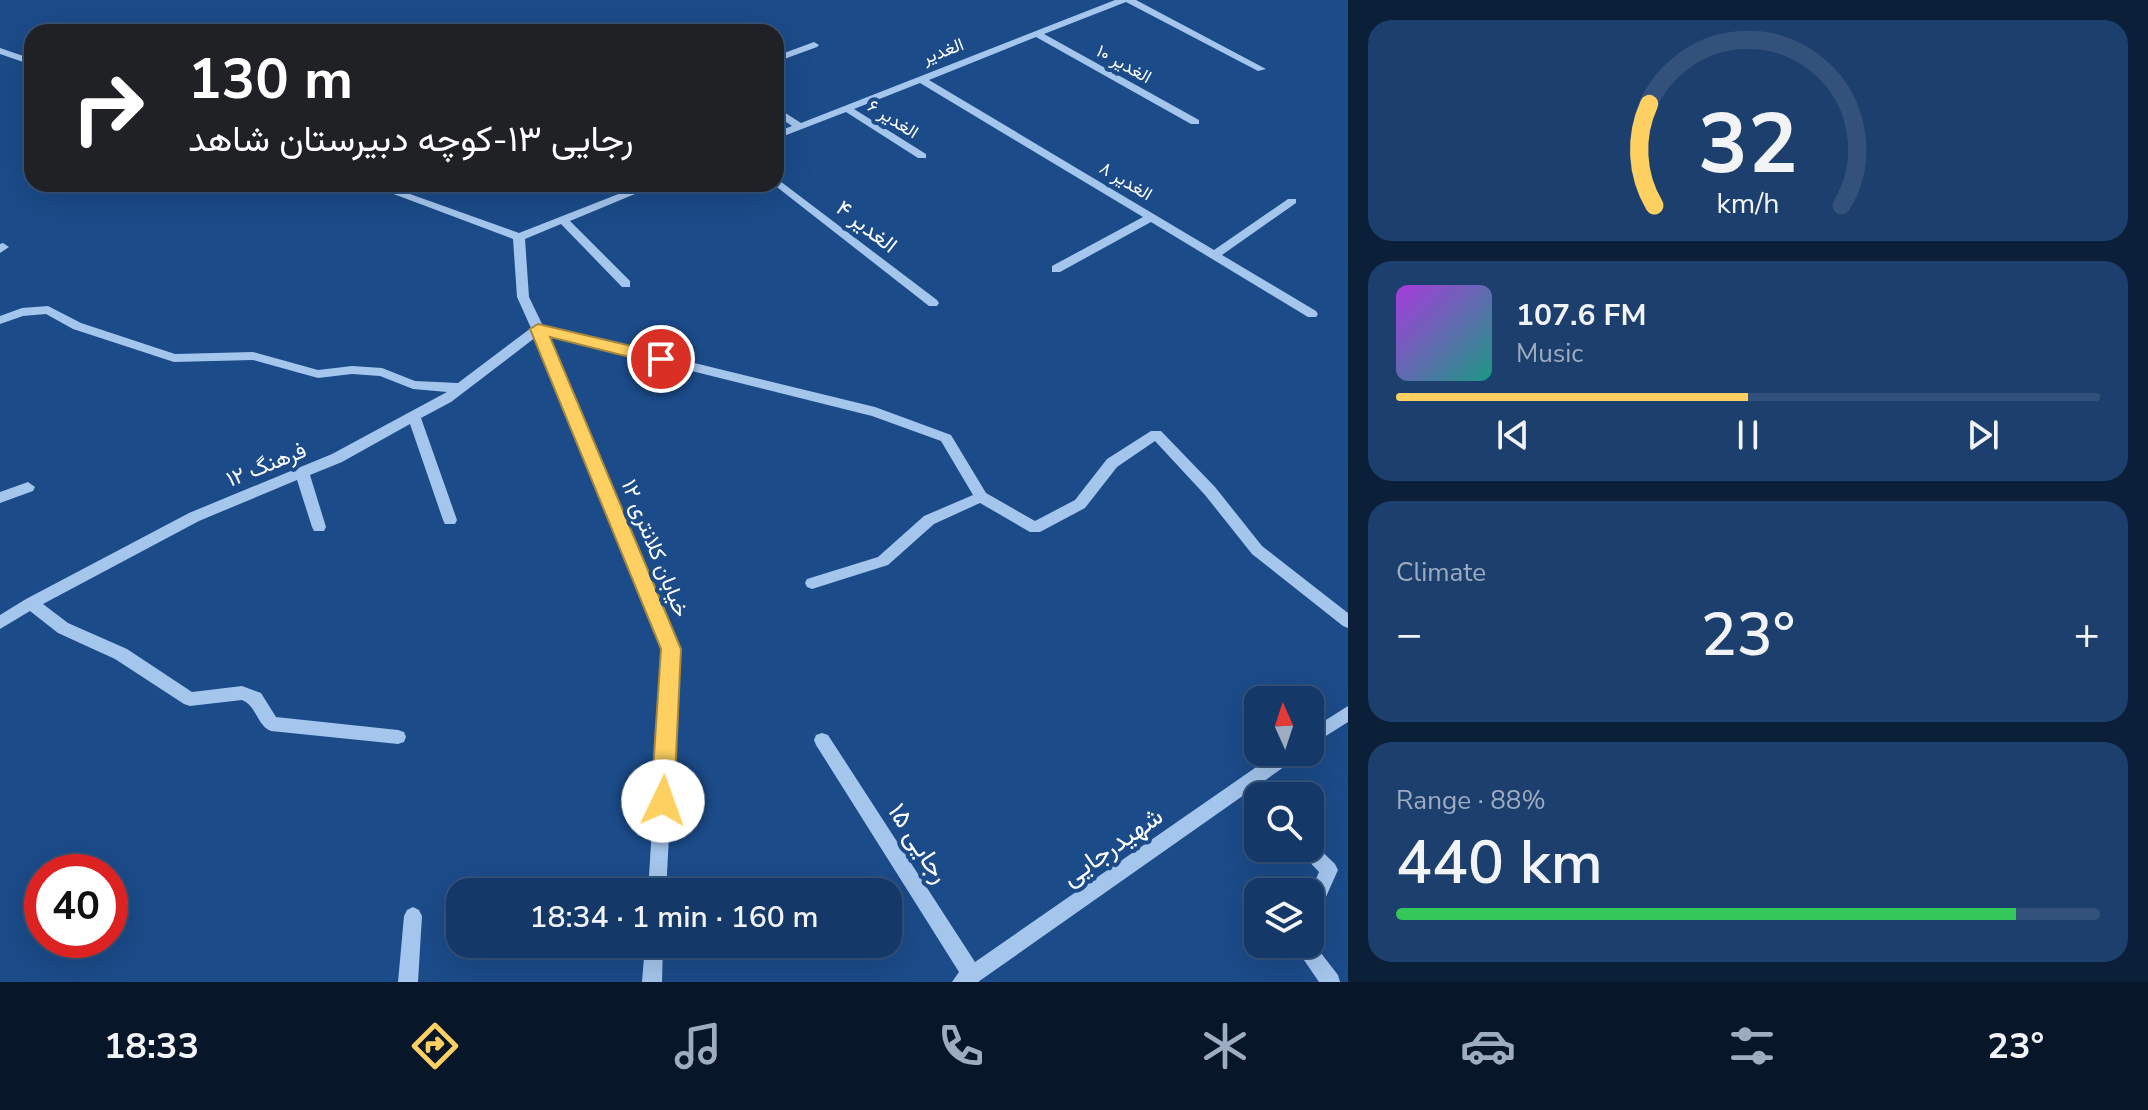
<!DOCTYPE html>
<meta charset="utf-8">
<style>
body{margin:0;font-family:"Nunito Sans",Vazirmatn,sans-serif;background:#1d3f6d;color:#f1f3f6;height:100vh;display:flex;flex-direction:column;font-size:30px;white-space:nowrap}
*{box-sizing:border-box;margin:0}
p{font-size:26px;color:#9dacc0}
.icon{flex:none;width:44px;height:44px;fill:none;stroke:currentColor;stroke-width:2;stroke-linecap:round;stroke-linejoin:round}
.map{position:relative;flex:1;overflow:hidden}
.drawer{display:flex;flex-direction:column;gap:20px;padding:20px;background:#0b1f39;width:800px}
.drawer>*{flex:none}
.banner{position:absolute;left:24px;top:24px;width:760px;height:168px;border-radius:24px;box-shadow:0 8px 32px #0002,0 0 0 2px #33527b;background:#202124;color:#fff;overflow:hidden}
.needle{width:52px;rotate:357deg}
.controls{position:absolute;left:1244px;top:686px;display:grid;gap:16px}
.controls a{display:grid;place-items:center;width:80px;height:80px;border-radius:16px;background:#143867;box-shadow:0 8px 32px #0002,0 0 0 2px #33527b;font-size:40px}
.speed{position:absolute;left:24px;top:854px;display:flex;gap:16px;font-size:40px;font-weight:700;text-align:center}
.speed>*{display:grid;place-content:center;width:104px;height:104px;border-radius:50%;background:#143867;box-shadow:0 8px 32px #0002,0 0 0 2px #33527b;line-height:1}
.speed .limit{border:12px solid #d22;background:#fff;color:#111}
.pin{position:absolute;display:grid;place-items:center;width:68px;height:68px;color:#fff;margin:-34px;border:4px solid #fff;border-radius:50%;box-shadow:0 2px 8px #0007}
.me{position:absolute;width:88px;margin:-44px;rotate:3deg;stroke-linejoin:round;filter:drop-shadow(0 0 6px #0008)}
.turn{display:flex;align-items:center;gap:28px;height:168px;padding:0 32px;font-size:36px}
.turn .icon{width:104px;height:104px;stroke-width:2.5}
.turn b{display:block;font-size:56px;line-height:68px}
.big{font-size:60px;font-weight:600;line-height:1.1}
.drawer .tile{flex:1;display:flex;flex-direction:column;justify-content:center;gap:12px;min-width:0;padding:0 28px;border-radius:24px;background:#1d3f6d}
.drawer .dial{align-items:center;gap:0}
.dial svg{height:208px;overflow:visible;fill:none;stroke:#33527b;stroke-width:7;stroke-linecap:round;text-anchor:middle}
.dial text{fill:#f1f3f6;stroke:none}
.song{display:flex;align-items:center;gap:24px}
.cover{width:96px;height:96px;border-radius:12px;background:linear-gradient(135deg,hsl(280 70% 55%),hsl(170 70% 35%))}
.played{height:8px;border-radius:4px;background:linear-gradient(90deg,#fed061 50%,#33527b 50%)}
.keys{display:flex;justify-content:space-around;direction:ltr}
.heat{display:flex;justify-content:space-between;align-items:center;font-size:44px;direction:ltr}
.charge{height:12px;border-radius:6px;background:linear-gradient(90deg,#34c759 88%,#33527b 0)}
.trip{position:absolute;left:446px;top:878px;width:456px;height:80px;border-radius:24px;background:#143867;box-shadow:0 8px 32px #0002,0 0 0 2px #33527b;font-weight:600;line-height:80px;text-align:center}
.menu{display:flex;height:128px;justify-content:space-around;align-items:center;background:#081629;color:#9dacc0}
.menu .icon{width:56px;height:56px}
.menu .active{color:#fed061}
.menu b{font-size:36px;color:#f1f3f6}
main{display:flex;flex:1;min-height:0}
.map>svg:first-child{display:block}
</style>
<main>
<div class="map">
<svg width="1348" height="982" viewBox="0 0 1348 982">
<rect width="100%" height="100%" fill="#1b4b89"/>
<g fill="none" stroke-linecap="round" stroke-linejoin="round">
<path fill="#a4c5ec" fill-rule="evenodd" d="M1115,0H1136L1266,69L1258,71L1126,2L1044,34L1199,120V124H1191L1036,37L929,80L1214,250L1288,199H1296V203L1222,255L1316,311L1318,314L1316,317H1308L1151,222L1060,272H1052V266L1143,217L920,83L854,109L926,154V158H918L846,112L776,139V132L792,126L776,115V107L801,123Z
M814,42L819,45L817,47L776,62V56Z
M0,48L32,59V65L0,54Z
M776,178L937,300L939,303L937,306H929L773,184H776Z
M367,184H382L519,233L644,184H659L570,221L630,281V287H622L561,224L525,239L529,297L543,326L875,407L951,435L986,493L1035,521L1075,500L1107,459L1151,431H1161L1215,487L1262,546L1348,613V628L1343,626L1252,554L1205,495L1155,441L1117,467L1085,508L1040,532H1030L980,503L934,524L888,565L812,589L807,587L805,583L807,579L878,557L924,516L973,495L941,441L872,416L547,335L565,374L679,649L666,892H648L663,649L553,374L536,337L451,402L421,418L457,520L455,524H445L443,520L410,424L342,462L310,475L326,527L324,531H314L312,527L297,480L199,521L43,604L68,623L127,649L192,692L242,686L261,693L276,717L398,730L404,732L406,737L404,742L398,744L271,731C257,726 257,706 242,700L190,706L184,704L115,659L58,633L30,611L0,629V615L26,599L189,513L332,454L447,392L413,389L380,376L352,374L318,378L253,360L174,362L73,329L46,314L23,316L0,324V316L22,308L48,306L81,323L175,354L253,352L318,370L352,366L382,368L415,381L458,383L531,328L517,297L513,239Z
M3,243L9,247L0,253V244Z
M28,482L35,487L33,491L0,503V492Z
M1348,706V722L1310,746V730Z
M822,733L828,735L975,962L1278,752H1300L1298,757L1257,786L1266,796H1258V806L1252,804L1244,795L978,982H952L959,972L816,745L814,740L816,735Z
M1310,840L1335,864L1338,870L1316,919L1310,922V892L1319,872L1302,854L1299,848H1310Z
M413,907L419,910L422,916L418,982H398L404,916L407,910Z
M1310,939L1338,975L1340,982H1319L1293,944H1310Z
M645,944H663L662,982H642Z"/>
</g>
<path fill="#fed061" stroke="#a5873f" stroke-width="2" d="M538,324L661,353L669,359L661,365L550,337L681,649L674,801L670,808L663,811L655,808L651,801L661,649L530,329Z"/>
<g text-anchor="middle" stroke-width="8" stroke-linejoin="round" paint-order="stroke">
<g font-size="18" fill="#fff" stroke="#1b4b89">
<text transform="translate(943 51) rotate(-21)" y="6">الغدیر</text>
<text transform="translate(1124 64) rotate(29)" y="6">الغدیر ۱۰</text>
<text transform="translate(893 119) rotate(32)" y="6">الغدیر ۶</text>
<text transform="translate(1126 181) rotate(31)" y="6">الغدیر ۸</text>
</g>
<g font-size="22" fill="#fff" stroke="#1b4b89">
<text transform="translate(867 226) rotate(38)" y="8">الغدیر ۴</text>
<text transform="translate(266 464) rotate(-22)" y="8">فرهنگ ۱۲</text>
<text transform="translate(656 548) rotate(68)" y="8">خیابان کلانتری ۱۲</text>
</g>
<g font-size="26" fill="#fff" stroke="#1b4b89">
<text transform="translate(919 843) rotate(57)" y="9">رجایی ۱۵</text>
<text transform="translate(1112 846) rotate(-35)" y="9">شهیدرجایی</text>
</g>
</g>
</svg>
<div class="controls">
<a><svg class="needle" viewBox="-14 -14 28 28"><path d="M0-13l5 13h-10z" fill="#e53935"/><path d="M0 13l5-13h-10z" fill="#9dacc0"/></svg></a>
<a><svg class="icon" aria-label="search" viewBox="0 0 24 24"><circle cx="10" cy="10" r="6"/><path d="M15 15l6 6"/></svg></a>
<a><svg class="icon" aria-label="layers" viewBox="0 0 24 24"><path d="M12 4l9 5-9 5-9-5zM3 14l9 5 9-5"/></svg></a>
</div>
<div class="speed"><div class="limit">40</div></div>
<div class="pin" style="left:661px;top:359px;background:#d93025"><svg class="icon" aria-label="arrive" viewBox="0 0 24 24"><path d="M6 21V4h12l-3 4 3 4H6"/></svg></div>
<svg class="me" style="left:663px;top:801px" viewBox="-20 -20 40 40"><circle r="19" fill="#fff"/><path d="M0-13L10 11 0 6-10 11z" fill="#fed061"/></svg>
<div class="trip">18:34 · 1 min · 160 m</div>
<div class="banner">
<div class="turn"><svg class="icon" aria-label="right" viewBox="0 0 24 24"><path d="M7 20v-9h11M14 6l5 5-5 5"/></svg><div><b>130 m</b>رجایی ۱۳-کوچه دبیرستان شاهد</div></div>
</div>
</div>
<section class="drawer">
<div class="tile dial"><svg viewBox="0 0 100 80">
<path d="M14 69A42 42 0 1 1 86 69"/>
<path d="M14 69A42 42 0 0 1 12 30" stroke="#fed061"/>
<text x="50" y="56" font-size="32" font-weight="700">32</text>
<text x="50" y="72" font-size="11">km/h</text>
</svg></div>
<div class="tile">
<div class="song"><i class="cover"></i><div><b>107.6 FM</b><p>Music</p></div></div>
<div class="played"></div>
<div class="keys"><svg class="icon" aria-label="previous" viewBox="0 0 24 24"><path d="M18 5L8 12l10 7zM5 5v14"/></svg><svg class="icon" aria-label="pause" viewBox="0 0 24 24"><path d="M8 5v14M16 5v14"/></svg><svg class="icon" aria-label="next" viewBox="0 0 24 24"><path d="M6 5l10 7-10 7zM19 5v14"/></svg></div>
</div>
<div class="tile"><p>Climate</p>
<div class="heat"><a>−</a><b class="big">23°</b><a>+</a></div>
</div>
<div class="tile"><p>Range · 88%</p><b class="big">440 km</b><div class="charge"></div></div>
</section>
</main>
<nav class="menu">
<b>18:33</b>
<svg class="icon active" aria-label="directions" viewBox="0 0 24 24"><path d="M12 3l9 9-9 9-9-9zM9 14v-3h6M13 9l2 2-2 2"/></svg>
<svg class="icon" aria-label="music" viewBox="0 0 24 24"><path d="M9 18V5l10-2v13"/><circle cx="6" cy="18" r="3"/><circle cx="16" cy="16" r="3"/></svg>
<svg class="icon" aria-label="phone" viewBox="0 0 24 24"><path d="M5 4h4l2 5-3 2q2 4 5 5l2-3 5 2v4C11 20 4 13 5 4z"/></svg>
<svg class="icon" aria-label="climate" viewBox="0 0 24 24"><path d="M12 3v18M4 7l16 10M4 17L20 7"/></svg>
<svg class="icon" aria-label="car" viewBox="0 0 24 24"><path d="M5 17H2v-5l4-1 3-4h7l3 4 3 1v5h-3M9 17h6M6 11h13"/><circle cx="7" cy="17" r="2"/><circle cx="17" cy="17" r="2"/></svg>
<svg class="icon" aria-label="filters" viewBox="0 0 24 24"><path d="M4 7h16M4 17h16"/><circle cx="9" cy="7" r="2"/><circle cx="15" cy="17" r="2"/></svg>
<b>23°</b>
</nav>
